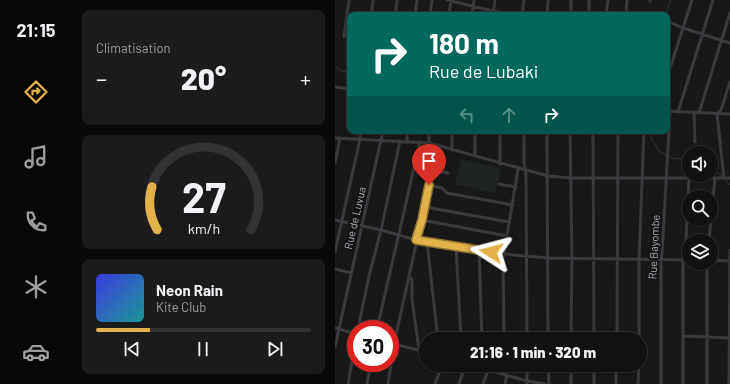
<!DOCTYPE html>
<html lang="fr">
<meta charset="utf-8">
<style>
body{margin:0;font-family:Barlow,sans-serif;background:#1b1b1c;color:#f1f3f6;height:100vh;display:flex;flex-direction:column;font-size:15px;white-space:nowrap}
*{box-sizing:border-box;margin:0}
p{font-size:13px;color:#9c9ea0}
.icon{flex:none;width:22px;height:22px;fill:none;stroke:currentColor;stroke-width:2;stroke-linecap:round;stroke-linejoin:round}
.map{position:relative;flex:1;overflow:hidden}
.drawer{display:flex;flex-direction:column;gap:10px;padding:10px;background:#0a0a0a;width:263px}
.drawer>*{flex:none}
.top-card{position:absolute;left:12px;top:12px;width:323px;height:122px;border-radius:8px;box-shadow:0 1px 3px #0004,0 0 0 1px #313233;background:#00695c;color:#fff;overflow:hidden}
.buttons{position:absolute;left:347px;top:146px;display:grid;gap:8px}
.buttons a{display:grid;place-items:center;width:36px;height:36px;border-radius:50%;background:#121213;box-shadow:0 1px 3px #0004,0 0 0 1px #313233;font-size:20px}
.speed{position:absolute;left:12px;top:320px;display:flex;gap:8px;font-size:20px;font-weight:700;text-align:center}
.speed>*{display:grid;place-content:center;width:52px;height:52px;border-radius:50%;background:#121213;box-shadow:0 1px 3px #0004,0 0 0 1px #313233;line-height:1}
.speed .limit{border:6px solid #d22;background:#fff;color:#111}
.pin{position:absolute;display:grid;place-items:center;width:34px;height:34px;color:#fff;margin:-41px -17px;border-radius:50% 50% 50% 0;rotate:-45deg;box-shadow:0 0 4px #0007}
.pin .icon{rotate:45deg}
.me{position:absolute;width:44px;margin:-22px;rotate:279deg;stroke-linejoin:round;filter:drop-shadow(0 0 3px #0008)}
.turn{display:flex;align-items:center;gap:14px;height:84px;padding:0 16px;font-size:18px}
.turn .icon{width:52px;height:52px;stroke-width:2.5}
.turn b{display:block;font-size:28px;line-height:34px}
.lanes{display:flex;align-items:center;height:38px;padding:0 16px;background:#0003;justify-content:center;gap:20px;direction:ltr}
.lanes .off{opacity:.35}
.big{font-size:30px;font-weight:800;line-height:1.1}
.drawer .card{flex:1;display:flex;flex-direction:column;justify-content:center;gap:6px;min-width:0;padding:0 14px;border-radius:8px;background:#1b1b1c}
.drawer .dial{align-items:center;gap:0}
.dial svg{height:104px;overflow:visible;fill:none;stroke:#313233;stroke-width:7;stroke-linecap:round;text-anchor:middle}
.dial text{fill:#f1f3f6;stroke:none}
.song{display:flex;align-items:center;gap:12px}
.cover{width:48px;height:48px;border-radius:6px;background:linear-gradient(135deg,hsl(240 70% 55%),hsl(180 70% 35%))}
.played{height:4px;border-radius:2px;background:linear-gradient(90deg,#e0b249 25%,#313233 25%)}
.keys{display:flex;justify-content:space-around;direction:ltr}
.heat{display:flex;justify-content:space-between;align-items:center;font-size:22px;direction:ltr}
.trip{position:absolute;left:84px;top:332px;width:228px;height:40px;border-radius:20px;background:#121213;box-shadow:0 1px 3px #0004,0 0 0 1px #313233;font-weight:800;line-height:40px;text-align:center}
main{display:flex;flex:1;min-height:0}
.dock{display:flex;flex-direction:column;width:72px;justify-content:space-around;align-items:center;background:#070708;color:#9c9ea0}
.dock .icon{width:28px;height:28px}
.dock .active{color:#e0b249}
.dock b{font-size:18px;color:#f1f3f6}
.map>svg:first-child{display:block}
</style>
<main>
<nav class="dock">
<b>21:15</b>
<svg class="icon active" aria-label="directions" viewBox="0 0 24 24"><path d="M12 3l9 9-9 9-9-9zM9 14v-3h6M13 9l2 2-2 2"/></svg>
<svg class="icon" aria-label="music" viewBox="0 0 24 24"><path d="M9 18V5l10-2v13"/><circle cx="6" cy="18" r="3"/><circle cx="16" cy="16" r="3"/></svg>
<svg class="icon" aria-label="phone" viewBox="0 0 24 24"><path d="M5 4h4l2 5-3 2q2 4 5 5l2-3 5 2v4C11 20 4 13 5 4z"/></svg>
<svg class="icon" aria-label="climate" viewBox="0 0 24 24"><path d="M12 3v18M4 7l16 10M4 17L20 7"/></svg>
<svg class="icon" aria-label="car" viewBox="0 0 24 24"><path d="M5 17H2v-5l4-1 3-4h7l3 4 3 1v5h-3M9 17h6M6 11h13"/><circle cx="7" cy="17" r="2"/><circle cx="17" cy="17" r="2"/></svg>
</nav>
<section class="drawer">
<div class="card"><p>Climatisation</p>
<div class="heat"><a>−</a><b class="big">20°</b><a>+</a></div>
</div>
<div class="card dial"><svg viewBox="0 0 100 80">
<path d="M14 69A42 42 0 1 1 86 69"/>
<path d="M14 69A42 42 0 0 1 10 36" stroke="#e0b249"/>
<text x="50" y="56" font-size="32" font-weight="700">27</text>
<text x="50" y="72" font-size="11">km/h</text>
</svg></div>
<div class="card">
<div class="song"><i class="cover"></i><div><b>Neon Rain</b><p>Kite Club</p></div></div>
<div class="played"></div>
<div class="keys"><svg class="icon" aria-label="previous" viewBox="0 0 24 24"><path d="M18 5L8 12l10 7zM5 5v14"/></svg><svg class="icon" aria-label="pause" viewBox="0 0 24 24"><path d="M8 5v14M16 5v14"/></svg><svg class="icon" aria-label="next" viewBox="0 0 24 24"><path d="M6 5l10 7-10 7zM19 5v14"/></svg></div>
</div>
</section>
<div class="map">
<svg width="395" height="384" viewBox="0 0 395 384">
<rect width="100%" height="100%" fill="#181819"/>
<path fill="#1e241f" d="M126,159L166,168L160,193L120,184Z"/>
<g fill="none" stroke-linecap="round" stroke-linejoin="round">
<path stroke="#2f363c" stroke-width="1" d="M328,15L331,13L336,0
M0,66L6,71L15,72
M312,131L324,151L331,155
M334,156L337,158L354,160
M376,169L387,176
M389,178L395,185"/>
<path stroke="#393a3e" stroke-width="3" d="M112,0L158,11L183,15
M236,0V15
M254,0V15
M315,1V0
M291,14L292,0
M36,15L38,0
M60,15L62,0
M80,15L82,0
M95,15L97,0
M114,15L116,0
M137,15L139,0
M158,15L160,0
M187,15L189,0
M212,15L213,0
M271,15L273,0
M332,21L348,28L395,43
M9,37L14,0
M332,78L357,0
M0,87L15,89
M332,111L395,114
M343,112L378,0
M359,113L360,142
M364,113L395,13
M165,131V164
M189,131V163L191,176L192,339
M212,131L213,339
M235,131L237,258L236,339
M258,131L259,339
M0,138L94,143L213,176L236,178H395
M72,141V131
M94,143V131
M117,150V131
M140,156V131
M0,163L5,138
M97,170L113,173
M389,178L382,114L386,110L395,82
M164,184L181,187
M94,185L107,188L112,193L178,205
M90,206L101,209L174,222
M0,220L46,230L81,240L168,254L213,258L354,260
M87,220L172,236
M374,241L380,178
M92,242L103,339
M121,246L126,339
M144,250L147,339
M0,252L25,139V131
M168,254L169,339
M169,254L183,169
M350,260L354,178
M376,260L395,261
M0,269L16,273
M74,277L77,279V299L84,350
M0,328L21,334
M23,329L34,276L46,230L65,141
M42,329L85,142
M349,336L395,338
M282,339L283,131
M304,339V259L309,131
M55,343L91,352
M0,347L48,131
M135,365L192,381L210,384
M170,365V375
M192,365V384
M213,365L214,384
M13,384L21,338
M32,384L36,363
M53,384L59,344L103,145
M100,384L107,365
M124,384L130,365
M148,384L153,370
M170,384L172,375
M236,384V365
M259,384V365
M281,384V365
M303,384L304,365
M326,384V259L327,254L335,112
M348,384V260
M372,384V263
M394,384L395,250"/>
</g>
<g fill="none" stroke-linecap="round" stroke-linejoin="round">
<defs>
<path id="route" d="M94,185L87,220L81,240L156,252"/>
</defs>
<use href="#route" stroke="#92742f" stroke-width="10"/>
<use href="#route" stroke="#e0b249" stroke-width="7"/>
</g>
<g text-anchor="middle" stroke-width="4" stroke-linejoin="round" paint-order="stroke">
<g font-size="11" fill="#abafb8" stroke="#131314">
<text transform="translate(20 218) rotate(-77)" y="4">Rue de Luvua</text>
<text transform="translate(319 247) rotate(-87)" y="4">Rue Bayombe</text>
</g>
</g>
</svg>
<div class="buttons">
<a><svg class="icon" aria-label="sound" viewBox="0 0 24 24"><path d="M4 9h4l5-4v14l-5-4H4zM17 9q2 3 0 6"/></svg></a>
<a><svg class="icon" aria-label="search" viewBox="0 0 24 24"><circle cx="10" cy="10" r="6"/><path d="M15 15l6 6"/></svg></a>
<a><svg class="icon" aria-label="layers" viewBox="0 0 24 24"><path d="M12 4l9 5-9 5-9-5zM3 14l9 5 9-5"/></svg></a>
</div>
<div class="speed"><div class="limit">30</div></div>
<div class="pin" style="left:94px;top:185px;background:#d93025"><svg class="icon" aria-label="arrive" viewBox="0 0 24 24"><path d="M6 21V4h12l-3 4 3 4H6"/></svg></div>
<svg class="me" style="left:156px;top:252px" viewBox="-20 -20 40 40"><path d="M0-17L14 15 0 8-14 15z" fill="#e0b249" stroke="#fff" stroke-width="4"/></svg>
<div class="trip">21:16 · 1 min · 320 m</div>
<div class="top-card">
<div class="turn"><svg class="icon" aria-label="right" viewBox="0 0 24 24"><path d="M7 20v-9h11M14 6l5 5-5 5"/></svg><div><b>180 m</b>Rue de Lubaki</div></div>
<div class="lanes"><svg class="icon off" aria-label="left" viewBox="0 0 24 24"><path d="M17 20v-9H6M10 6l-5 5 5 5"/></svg><svg class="icon off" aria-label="ahead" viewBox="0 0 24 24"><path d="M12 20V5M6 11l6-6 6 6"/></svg><svg class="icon" aria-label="right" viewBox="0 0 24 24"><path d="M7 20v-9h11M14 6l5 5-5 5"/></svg></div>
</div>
</div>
</main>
